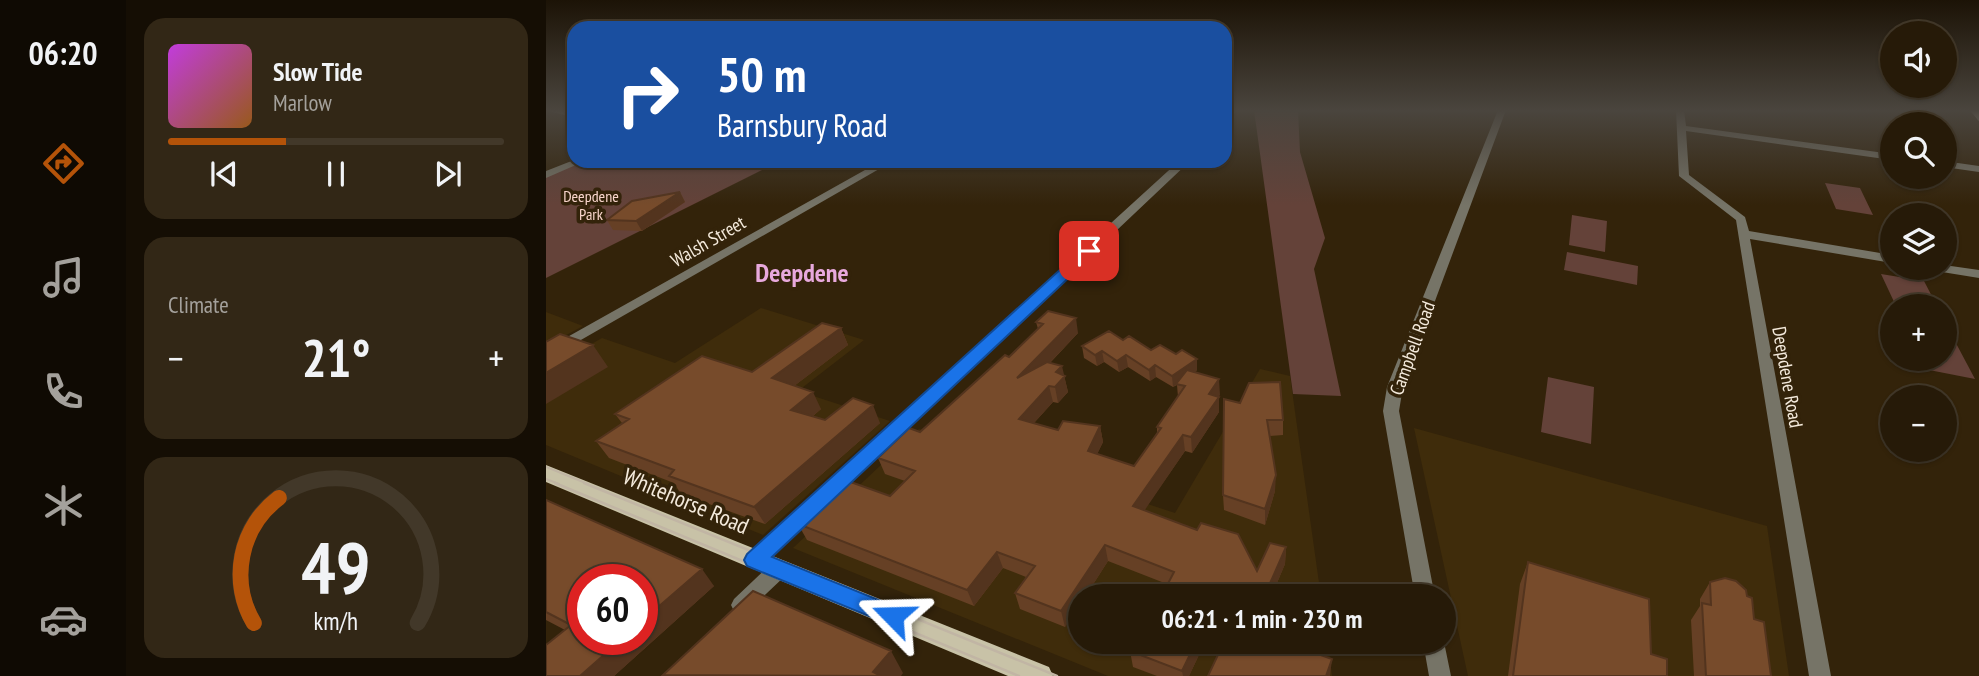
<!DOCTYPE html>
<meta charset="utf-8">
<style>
body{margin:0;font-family:"PT Sans Narrow",sans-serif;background:#322716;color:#f1f3f6;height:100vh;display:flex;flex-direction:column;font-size:26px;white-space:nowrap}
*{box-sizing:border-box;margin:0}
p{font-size:23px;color:#a4a19c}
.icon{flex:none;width:38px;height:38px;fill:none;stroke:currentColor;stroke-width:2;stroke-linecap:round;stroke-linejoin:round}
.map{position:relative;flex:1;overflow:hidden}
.details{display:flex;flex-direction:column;gap:18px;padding:18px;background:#150e04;width:420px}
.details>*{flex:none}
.banner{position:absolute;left:21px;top:21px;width:665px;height:147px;border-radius:21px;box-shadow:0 2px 5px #0004,0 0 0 2px #423829;background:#1a4fa0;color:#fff;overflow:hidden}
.tools{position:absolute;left:1334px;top:21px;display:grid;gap:14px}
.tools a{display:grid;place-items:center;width:77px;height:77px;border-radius:50%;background:#261a08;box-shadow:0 2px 5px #0004,0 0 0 2px #423829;font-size:35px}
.speed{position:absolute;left:21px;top:564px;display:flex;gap:14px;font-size:35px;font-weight:700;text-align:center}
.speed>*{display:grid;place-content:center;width:91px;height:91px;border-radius:50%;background:#261a08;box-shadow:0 2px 5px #0004,0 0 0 2px #423829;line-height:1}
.speed .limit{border:10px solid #d22;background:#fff;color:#111}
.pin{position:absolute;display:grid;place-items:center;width:60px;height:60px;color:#fff;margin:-30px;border-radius:14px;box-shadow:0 4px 10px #0006}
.me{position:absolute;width:77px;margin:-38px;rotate:292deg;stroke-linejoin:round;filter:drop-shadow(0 0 5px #0008)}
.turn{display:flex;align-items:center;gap:24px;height:147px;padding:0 35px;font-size:32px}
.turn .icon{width:91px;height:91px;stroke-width:2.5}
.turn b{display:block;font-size:49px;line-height:60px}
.big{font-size:52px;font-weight:700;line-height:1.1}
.details .tile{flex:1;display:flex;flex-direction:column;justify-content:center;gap:10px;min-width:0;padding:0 24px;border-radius:21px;background:#322716}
.details .dial{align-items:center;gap:0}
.dial svg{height:182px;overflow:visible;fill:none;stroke:#423829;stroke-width:7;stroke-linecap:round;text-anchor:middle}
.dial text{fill:#f1f3f6;stroke:none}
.song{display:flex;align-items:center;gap:21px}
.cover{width:84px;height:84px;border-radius:10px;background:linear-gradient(135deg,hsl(290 70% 55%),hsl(30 70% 35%))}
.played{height:7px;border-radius:4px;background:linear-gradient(90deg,#b45309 35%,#423829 35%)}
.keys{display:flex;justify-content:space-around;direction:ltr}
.heat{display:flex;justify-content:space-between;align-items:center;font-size:38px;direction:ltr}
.trip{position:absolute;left:522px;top:584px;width:388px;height:70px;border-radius:35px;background:#261a08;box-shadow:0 2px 5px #0004,0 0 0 2px #423829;font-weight:700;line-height:70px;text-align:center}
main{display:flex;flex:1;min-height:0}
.menu{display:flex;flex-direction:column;width:126px;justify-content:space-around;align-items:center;background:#0f0a03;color:#a4a19c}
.menu .icon{width:49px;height:49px}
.menu .current{color:#b45309}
.menu b{font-size:32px;color:#f1f3f6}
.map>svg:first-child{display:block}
</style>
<main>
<nav class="menu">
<b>06:20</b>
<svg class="icon current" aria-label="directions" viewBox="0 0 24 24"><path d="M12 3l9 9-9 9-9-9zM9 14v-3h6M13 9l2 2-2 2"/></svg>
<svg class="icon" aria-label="music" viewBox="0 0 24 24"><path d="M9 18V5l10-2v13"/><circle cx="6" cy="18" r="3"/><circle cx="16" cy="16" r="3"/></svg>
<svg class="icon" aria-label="phone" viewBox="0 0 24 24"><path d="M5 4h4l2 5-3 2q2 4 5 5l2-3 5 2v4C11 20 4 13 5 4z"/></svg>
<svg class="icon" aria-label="climate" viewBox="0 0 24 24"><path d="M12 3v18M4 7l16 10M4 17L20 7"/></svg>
<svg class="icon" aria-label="car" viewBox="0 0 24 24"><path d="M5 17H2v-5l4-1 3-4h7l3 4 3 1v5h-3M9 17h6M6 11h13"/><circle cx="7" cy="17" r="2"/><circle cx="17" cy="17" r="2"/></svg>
</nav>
<section class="details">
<div class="tile">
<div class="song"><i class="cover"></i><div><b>Slow Tide</b><p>Marlow</p></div></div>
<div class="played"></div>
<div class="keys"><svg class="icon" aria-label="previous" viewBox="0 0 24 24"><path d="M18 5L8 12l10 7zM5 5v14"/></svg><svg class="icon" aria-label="pause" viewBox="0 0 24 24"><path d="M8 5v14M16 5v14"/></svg><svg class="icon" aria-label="next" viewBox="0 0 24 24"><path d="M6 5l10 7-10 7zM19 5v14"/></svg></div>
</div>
<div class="tile"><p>Climate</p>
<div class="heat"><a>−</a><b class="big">21°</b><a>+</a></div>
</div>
<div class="tile dial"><svg viewBox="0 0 100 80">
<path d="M14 69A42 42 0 1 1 86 69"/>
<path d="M14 69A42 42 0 0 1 25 14" stroke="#b45309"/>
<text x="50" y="56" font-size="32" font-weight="700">49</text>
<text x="50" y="72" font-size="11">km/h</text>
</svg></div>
</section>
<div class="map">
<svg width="1433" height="676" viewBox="0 0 1433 676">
<rect width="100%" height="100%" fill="#33230a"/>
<path fill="#3f2c0b" d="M215,308L318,340L252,391L344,421L217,535L0,445V370L56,338L129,363Z
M0,312L37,326L0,346Z
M714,369L744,376L775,597H534V642H782L786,676H562L247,548L373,429L629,513Z
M868,428L1221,526L1243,676H922Z"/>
<path fill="#644239" d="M708,110H752L754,152L779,238L768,269L795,396L747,394Z
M34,161H234L0,278V175Z
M1279,183L1314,188L1327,215L1290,209Z
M1026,215L1061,221L1059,252L1023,245Z
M1021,252L1092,266L1091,285L1018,270Z
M1335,274L1378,281L1391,306H1350Z
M1398,331L1404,332L1429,379L1378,369L1373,359H1398Z
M1002,377L1048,387L1045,444L995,432Z"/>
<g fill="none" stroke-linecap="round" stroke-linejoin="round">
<path fill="#767467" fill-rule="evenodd" d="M5,110L28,111V117L6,112Z
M682,110H690L682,124L679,125V114Z
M952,110H960L857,387L853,411L889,597H869L837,411L841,387Z
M1130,110H1138L1140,126L1346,154V160L1140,131L1143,175L1199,217L1203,231L1346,255V263L1204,239L1285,676H1263L1190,220L1133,176Z
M28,160L39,161L0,178V171Z
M335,161H347L0,360V349Z
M633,161H644L216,566L209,568L202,566L199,560L202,554Z
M1398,161L1433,166V172L1398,167Z
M1398,265L1433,270V278L1396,272L1390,268H1398Z
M232,562L239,564L242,570L239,576L202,611L195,614L188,611L185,605L188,599L225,564Z
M877,642H898L905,676H883Z"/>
<path fill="#c8c2a7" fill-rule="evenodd" d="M1423,110H1433V119Z
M0,465L503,667L507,676H462L0,482Z"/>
<path stroke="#c1b5a4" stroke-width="2" d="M1425,110L1433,120
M0,467L42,484
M0,479L13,484"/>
<path stroke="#c1b5a4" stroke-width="2.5" d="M9,483L473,676
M38,483L511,676"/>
</g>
<path fill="#664025" d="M134,192L139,202L96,231L67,230L61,220Z
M490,322L532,333L504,363L518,376L522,392L512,403L507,402L488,423L512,430L554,426L557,442L551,454L588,466L611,433V427L632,397L631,385L627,387L610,377L604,381L582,367L573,372L558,362L551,366L538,358L536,346L577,340L605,350L651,359V370L649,372L673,379V412L646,453L639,451L598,510L711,571L740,547L739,564L725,597L621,584L562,561L539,597H534L519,627L474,609L469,593L480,577L457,568L428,606L261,540L252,524L344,496L359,481L339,474L332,458L374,432L463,357L492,329Z
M295,328L302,345L248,386L275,409L267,416L279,420L334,423L219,524L135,494L128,483L63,458L50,441L76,423L69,414L206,372Z
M694,403L737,420V435L723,436L729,491L719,525L678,510L677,495Z
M0,500L168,586L68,676H0L19,630L0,620Z
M982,562L1105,654L1121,676H962L974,584Z
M1164,582L1201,596L1225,676H1148L1145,620L1154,606V599Z
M589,642H659L643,676H611L587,667L584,651Z"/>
<path fill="#53341e" d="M134,192L139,202L96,231L90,221Z
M530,318L532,333L475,393L471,378Z
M295,328L302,345L235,396L226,378Z
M47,345L62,367L0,404V373Z
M556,351L558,362L551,366L549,355Z
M580,355L582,367L573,372L571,361Z
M651,359V370L627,387L626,376Z
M609,365L610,377L604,381L603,370Z
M516,366L522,392L512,403L509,387L510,372Z
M673,379L674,395L664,410L663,394Z
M503,386L507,402L477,435L473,419Z
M267,392L275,409L254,427L245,410Z
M673,397V412L646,453L645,437Z
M327,405L334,423L219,524L208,507Z
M554,426L557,442L545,467L542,451Z
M637,435L639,451L590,523L587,506Z
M730,475L729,491L719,525V509Z
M559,545L562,561L539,597H534V605L519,627L515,611Z
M740,547L739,564L725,597H718Z
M451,552L457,568L428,606L421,590Z
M156,569L168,586L68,676H34L76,639H96V621Z
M650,642H659L643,676H637L636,671Z
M345,651L357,673L355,676H330L327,672Z
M786,659L784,676H780Z"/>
<path fill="#774b2b" stroke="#53341e" stroke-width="2" d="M134,192L90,221L61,220L86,201Z
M502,311L530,318L471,378L501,362L516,366L510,372L519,376L509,387L503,386L473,419L512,430L517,421L554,426L542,451L588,466L615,428L611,427L639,386L630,384L641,370L673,379L663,394L673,397L645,437L637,435L587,506L651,530L655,523L692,534L711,571L724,543L740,547L718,597H615L628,572L559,545L515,611L469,593L489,566L451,552L421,590L252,524L299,480L344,496L369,471L332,458L363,428L374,432L459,355L463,357L497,324L490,322Z
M276,323L295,328L226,378L267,392L245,410L279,420L307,398L327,405L208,507L123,476L128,470L50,441L83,419L69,414L156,356L206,372Z
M563,331L577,340L583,336L605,350L614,345L630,354L636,350L651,359L626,376L609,365L603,370L580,355L571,361L556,351L549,355L536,346Z
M14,334L47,345L0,373V342Z
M734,382L737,420H721L730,475L719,509L677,495L678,399L694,403L703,383Z
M0,500L156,569L96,621V579H37V639H76L34,676H0V645L25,625L0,612Z
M982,562L1103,599L1105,654L1121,659V676H967Z
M1179,578L1190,581L1200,590L1201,596L1206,598L1208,619L1218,622L1225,676H1160L1156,603L1165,605L1164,582Z
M207,591L345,651L327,672L335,676L117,675Z
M589,642H650L636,671L584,651Z
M678,642H738L786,659L780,676H662Z"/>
<linearGradient id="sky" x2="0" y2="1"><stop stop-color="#1c1306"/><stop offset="0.54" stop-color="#4a453e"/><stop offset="1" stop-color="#4a453e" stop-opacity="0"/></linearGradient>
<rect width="1433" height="205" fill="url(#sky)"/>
<path fill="#1a73e8" stroke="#114b97" stroke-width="2" d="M543,247L548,248V254L226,557L355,609L359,616L355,623L347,626L201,566L198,560L201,554L538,248Z"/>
<g text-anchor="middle" stroke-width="7" stroke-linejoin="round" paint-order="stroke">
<g font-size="16" fill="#f8d5cb" stroke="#33230a">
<text x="45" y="202">Deepdene<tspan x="45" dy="18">Park</tspan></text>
</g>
<g font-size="19" fill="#f4eadc" stroke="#33230a">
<text transform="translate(162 241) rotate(-30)" y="7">Walsh Street</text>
<text transform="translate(866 348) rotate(-70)" y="7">Campbell Road</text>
<text transform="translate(1242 377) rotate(80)" y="7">Deepdene Road</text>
</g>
<g font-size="23" fill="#f4eadc" stroke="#33230a">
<text transform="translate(140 501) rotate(23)" y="8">Whitehorse Road</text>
</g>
<g font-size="26" font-weight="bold" fill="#e8a9dd" stroke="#33230a">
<text x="256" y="282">Deepdene</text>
</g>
</g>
</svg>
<div class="tools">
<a><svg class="icon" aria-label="sound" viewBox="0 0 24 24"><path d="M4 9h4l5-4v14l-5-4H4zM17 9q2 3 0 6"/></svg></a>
<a><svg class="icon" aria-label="search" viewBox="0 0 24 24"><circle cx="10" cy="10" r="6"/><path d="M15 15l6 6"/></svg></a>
<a><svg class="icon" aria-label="layers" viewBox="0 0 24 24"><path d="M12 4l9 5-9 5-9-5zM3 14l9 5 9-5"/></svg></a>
<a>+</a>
<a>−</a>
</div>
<div class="speed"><div class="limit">60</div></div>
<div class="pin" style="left:543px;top:251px;background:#d93025"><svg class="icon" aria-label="arrive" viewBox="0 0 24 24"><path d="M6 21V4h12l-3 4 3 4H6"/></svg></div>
<svg class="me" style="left:347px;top:616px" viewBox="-20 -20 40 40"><path d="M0-17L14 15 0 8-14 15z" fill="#1a73e8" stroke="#fff" stroke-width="4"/></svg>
<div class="trip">06:21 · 1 min · 230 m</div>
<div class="banner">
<div class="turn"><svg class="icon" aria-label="right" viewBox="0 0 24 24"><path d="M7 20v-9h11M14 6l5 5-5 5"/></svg><div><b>50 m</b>Barnsbury Road</div></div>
</div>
</div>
</main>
